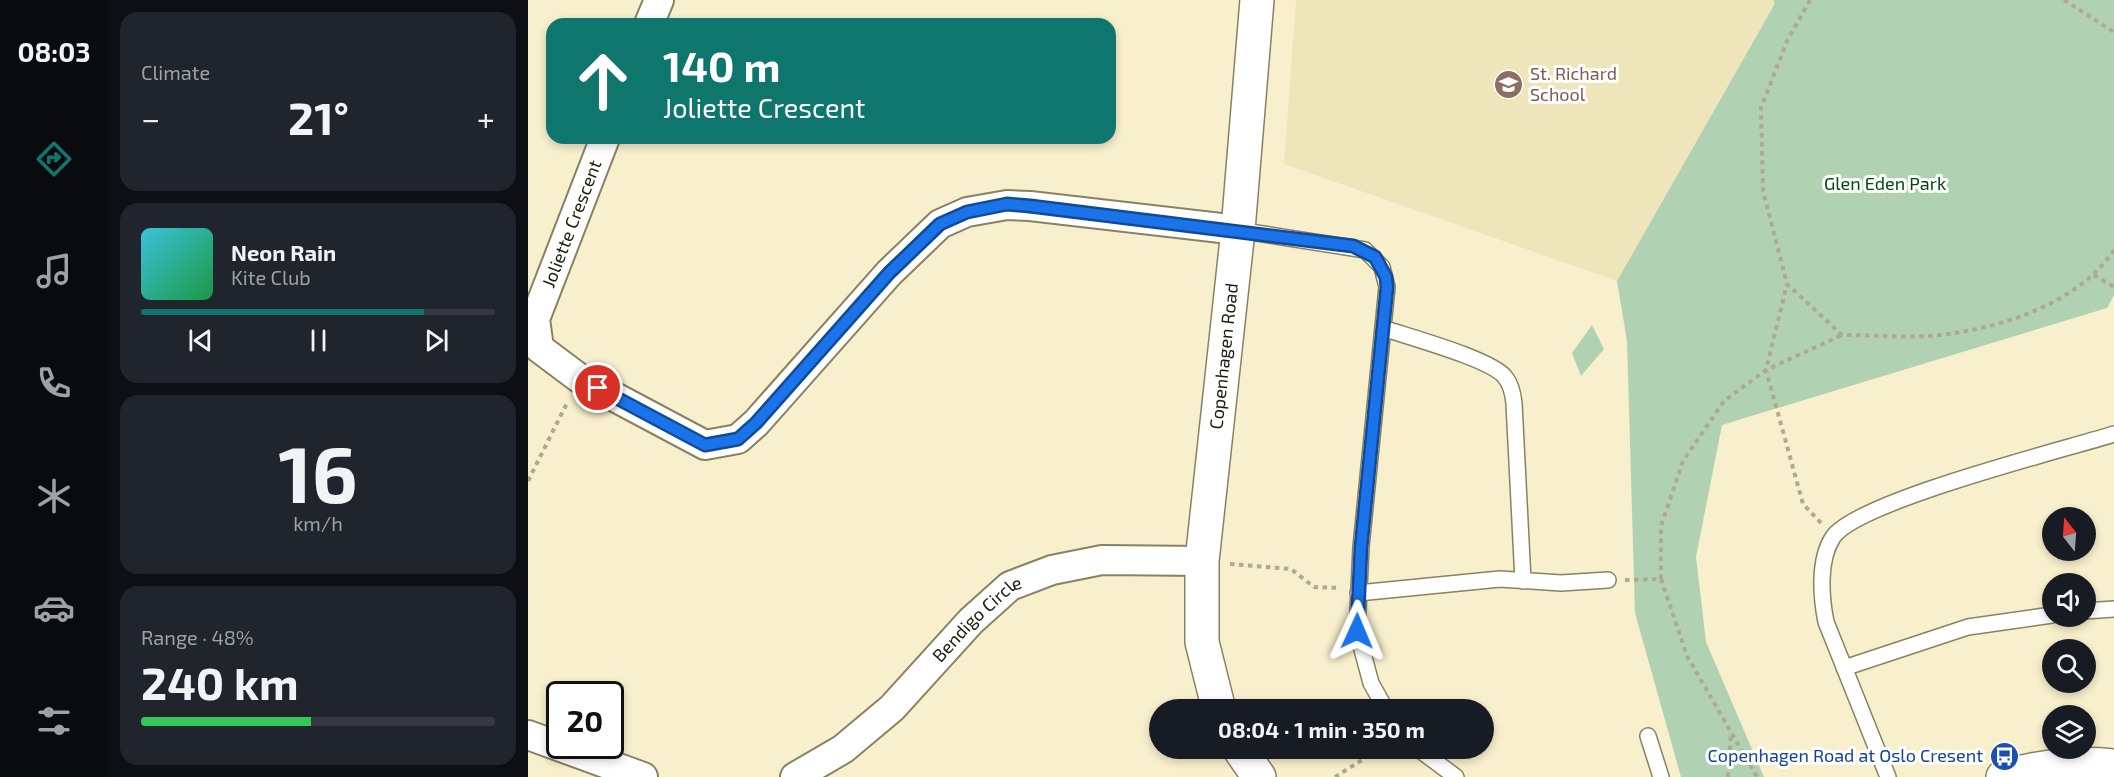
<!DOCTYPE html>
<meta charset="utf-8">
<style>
body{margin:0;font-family:"Exo 2",sans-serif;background:#20242c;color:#f1f3f6;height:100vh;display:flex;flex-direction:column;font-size:22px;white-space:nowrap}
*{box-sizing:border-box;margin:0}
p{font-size:20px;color:#9ea1a6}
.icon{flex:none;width:33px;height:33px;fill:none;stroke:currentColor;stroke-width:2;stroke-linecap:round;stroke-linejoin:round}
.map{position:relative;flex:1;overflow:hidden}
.side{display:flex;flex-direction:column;gap:12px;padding:12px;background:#0d0f14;width:420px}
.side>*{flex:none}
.banner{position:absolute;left:18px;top:18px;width:570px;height:126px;border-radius:18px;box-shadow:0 3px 9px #0003;background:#0f766e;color:#fff;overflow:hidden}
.needle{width:39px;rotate:343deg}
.controls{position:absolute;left:1514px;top:507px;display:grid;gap:12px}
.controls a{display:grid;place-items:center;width:54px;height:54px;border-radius:50%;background:#171b24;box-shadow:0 3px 9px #0003;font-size:30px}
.speed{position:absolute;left:18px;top:681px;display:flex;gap:12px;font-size:30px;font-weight:700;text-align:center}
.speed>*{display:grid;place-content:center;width:78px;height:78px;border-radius:50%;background:#171b24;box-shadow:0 3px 9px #0003;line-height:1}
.speed .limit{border:3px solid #111;border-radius:9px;background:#fff;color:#111}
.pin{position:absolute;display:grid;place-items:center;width:51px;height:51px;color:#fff;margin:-26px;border:3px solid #fff;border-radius:50%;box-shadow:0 2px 6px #0007}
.me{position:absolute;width:66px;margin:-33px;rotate:1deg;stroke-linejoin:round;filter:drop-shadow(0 0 4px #0008)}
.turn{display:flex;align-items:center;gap:21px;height:126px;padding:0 18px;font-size:27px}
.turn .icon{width:78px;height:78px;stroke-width:2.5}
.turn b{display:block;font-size:42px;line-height:51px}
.big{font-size:45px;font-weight:700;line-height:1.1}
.side .card{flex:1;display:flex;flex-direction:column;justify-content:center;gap:9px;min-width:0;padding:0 21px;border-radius:18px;background:#20242c}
.side .dial{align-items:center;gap:0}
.dial b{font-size:78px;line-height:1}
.song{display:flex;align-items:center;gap:18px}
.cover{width:72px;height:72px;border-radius:9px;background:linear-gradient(135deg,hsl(190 70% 55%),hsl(140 70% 35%))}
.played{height:6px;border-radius:3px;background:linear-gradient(90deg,#0f766e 80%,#363941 80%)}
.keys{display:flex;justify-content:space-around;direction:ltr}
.heat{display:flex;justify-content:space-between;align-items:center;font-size:33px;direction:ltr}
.charge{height:9px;border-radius:4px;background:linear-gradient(90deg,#34c759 48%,#363941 0)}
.trip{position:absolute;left:621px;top:699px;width:345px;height:60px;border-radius:30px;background:#171b24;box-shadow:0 3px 9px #0003;font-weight:700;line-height:60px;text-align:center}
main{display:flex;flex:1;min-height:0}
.menu{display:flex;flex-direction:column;width:108px;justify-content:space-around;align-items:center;background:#090b0e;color:#9ea1a6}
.menu .icon{width:42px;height:42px}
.menu .current{color:#0f766e}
.menu b{font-size:27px;color:#f1f3f6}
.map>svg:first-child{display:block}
</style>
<main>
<nav class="menu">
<b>08:03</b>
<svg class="icon current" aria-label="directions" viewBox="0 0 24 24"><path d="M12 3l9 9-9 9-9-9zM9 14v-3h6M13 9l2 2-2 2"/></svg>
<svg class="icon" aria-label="music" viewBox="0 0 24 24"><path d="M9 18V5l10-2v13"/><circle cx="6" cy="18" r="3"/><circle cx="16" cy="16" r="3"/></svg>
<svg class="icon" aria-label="phone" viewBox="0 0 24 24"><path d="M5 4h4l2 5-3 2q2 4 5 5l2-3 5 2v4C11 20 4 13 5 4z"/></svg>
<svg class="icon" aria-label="climate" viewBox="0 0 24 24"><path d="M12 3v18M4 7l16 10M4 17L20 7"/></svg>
<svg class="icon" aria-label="car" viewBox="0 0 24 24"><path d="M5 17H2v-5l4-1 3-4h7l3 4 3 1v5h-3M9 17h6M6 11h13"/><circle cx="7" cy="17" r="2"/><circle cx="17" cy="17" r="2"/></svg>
<svg class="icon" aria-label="filters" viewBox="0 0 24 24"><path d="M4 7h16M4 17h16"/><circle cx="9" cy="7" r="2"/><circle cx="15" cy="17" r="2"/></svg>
</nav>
<section class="side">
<div class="card"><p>Climate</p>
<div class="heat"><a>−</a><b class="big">21°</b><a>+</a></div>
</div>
<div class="card">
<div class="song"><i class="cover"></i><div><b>Neon Rain</b><p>Kite Club</p></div></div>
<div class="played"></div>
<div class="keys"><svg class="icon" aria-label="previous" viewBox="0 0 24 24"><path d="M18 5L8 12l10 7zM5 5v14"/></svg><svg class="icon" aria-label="pause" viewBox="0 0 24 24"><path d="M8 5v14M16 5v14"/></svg><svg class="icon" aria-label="next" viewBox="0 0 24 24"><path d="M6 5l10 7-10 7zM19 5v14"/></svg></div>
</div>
<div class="card dial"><b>16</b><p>km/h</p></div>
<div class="card"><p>Range · 48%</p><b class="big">240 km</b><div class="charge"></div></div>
</section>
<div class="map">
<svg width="1586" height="777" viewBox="0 0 1586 777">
<rect width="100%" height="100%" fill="#f8efcc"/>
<path fill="#efe5ba" d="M768,0H1246V4L1089,281L756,164Z"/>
<path fill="#b1d2b2" d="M1246,0H1586V295L1579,308L1194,425L1168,557L1178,642L1236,777H1153L1107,613L1099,341L1089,281L1246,5Z
M1064,325L1076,349L1053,376L1044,353Z"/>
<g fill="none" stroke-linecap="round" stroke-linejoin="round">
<defs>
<path id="service" d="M710,230L837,250L854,267L859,287L833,547L829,631L843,683L858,710
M855,328C881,337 963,359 977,377C983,384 985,394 986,403L995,581
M830,593L972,579L1033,583L1080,580
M1557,611L1586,609
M1316,668L1440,627L1524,615
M1120,736L1133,777
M889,748L928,777
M1360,777L1298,622C1293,597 1290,560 1305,537C1330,501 1535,450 1586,434"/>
<g id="minor">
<path d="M121,24L131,0"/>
<path d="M77,138L7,319L11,348L51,378L177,445L210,439L228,423L361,273L412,224L439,212L479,205L502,206L710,230"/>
<path d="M0,735L115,777"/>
<path id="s1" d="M267,777L315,749L364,708L443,621L482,586L524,570L574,560L674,561"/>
</g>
<g id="tertiary">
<path id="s2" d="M691,710L674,642V561L710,230L729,0"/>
<path d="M711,748L731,777"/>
<path d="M1475,777C1510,767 1550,762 1586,766"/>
</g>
</defs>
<use href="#service" stroke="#898262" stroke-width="18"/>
<use href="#minor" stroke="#898262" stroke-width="32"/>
<use href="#tertiary" stroke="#898262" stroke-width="36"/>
<path stroke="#b0a98d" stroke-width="4" stroke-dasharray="4.5 4.5" stroke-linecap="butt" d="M1282,0L1259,41L1233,108L1235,191L1259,284L1314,335C1348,335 1386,339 1420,334C1479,326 1551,302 1586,250
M1536,0L1586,32
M1566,275L1586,287
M0,481L40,401
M1293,523L1275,504L1238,370L1314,335
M702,564L763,569L786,587L812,588
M1133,579L1159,656L1229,777
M1097,580L1133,579V526L1155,461L1196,401L1238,370L1259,284
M807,777L853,748
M1200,777L1203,733"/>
<use href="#service" stroke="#fff" stroke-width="15"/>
<use href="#minor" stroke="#fff" stroke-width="28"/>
<use href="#tertiary" stroke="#fff" stroke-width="33"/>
</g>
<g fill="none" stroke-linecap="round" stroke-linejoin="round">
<defs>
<path id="route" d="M70,388L177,445L210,439L228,423L361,273L412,224L439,212L479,204L502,206L825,246L847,257L858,277L859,287L833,547L829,631"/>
</defs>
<use href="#route" stroke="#114b97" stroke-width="15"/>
<use href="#route" stroke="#1a73e8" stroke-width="10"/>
</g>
<defs>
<symbol id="school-disc" viewBox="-11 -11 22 22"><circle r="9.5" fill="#8d6e63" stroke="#fff"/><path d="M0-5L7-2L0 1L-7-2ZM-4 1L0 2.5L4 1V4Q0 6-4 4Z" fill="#fff"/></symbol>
<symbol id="bus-disc" viewBox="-11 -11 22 22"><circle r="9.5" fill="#1a4fb4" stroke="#fff"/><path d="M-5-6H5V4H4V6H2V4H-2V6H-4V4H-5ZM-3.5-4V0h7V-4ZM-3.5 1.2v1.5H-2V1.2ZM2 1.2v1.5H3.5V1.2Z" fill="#fff"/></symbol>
</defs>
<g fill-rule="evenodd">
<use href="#school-disc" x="964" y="68" width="33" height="33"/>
<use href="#bus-disc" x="1460" y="740" width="33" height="33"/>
</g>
<g text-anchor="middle" stroke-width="6" stroke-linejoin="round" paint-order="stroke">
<g font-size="18" fill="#785e54" stroke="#fff" text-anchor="start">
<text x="1002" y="80">St. Richard<tspan x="1002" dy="21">School</tspan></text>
</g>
<g font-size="18" fill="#014810" stroke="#fff">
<text x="1357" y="190">Glen Eden Park</text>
</g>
<g font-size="18" fill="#1e1b0e" stroke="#fff">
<text transform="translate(44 224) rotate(-69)" y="6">Joliette Crescent</text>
<text dy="6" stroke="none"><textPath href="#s2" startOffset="357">Copenhagen Road</textPath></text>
<text dy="6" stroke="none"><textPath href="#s1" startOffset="243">Bendigo Circle</textPath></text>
</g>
<g font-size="18" fill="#164399" stroke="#fff" text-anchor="end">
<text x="1455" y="762">Copenhagen Road at Oslo Cresent</text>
</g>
</g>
</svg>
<div class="controls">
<a><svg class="needle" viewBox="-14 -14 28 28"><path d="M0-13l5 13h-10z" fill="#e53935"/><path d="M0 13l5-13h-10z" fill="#9ea1a6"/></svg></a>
<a><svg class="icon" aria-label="sound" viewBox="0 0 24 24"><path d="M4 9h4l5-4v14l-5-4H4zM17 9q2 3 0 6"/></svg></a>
<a><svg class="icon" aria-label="search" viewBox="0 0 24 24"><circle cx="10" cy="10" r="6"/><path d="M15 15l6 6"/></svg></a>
<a><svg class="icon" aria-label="layers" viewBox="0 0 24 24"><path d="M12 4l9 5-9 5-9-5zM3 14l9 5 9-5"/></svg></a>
</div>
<div class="speed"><div class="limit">20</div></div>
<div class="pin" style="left:70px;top:388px;background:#d93025"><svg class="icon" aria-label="arrive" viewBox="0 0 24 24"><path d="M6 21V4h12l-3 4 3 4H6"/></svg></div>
<svg class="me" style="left:829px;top:631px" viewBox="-20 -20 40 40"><path d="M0-17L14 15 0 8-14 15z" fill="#1a73e8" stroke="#fff" stroke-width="4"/></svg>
<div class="trip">08:04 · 1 min · 350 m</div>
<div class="banner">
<div class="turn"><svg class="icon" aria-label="ahead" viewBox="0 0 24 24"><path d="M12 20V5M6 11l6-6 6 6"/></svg><div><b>140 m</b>Joliette Crescent</div></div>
</div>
</div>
</main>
